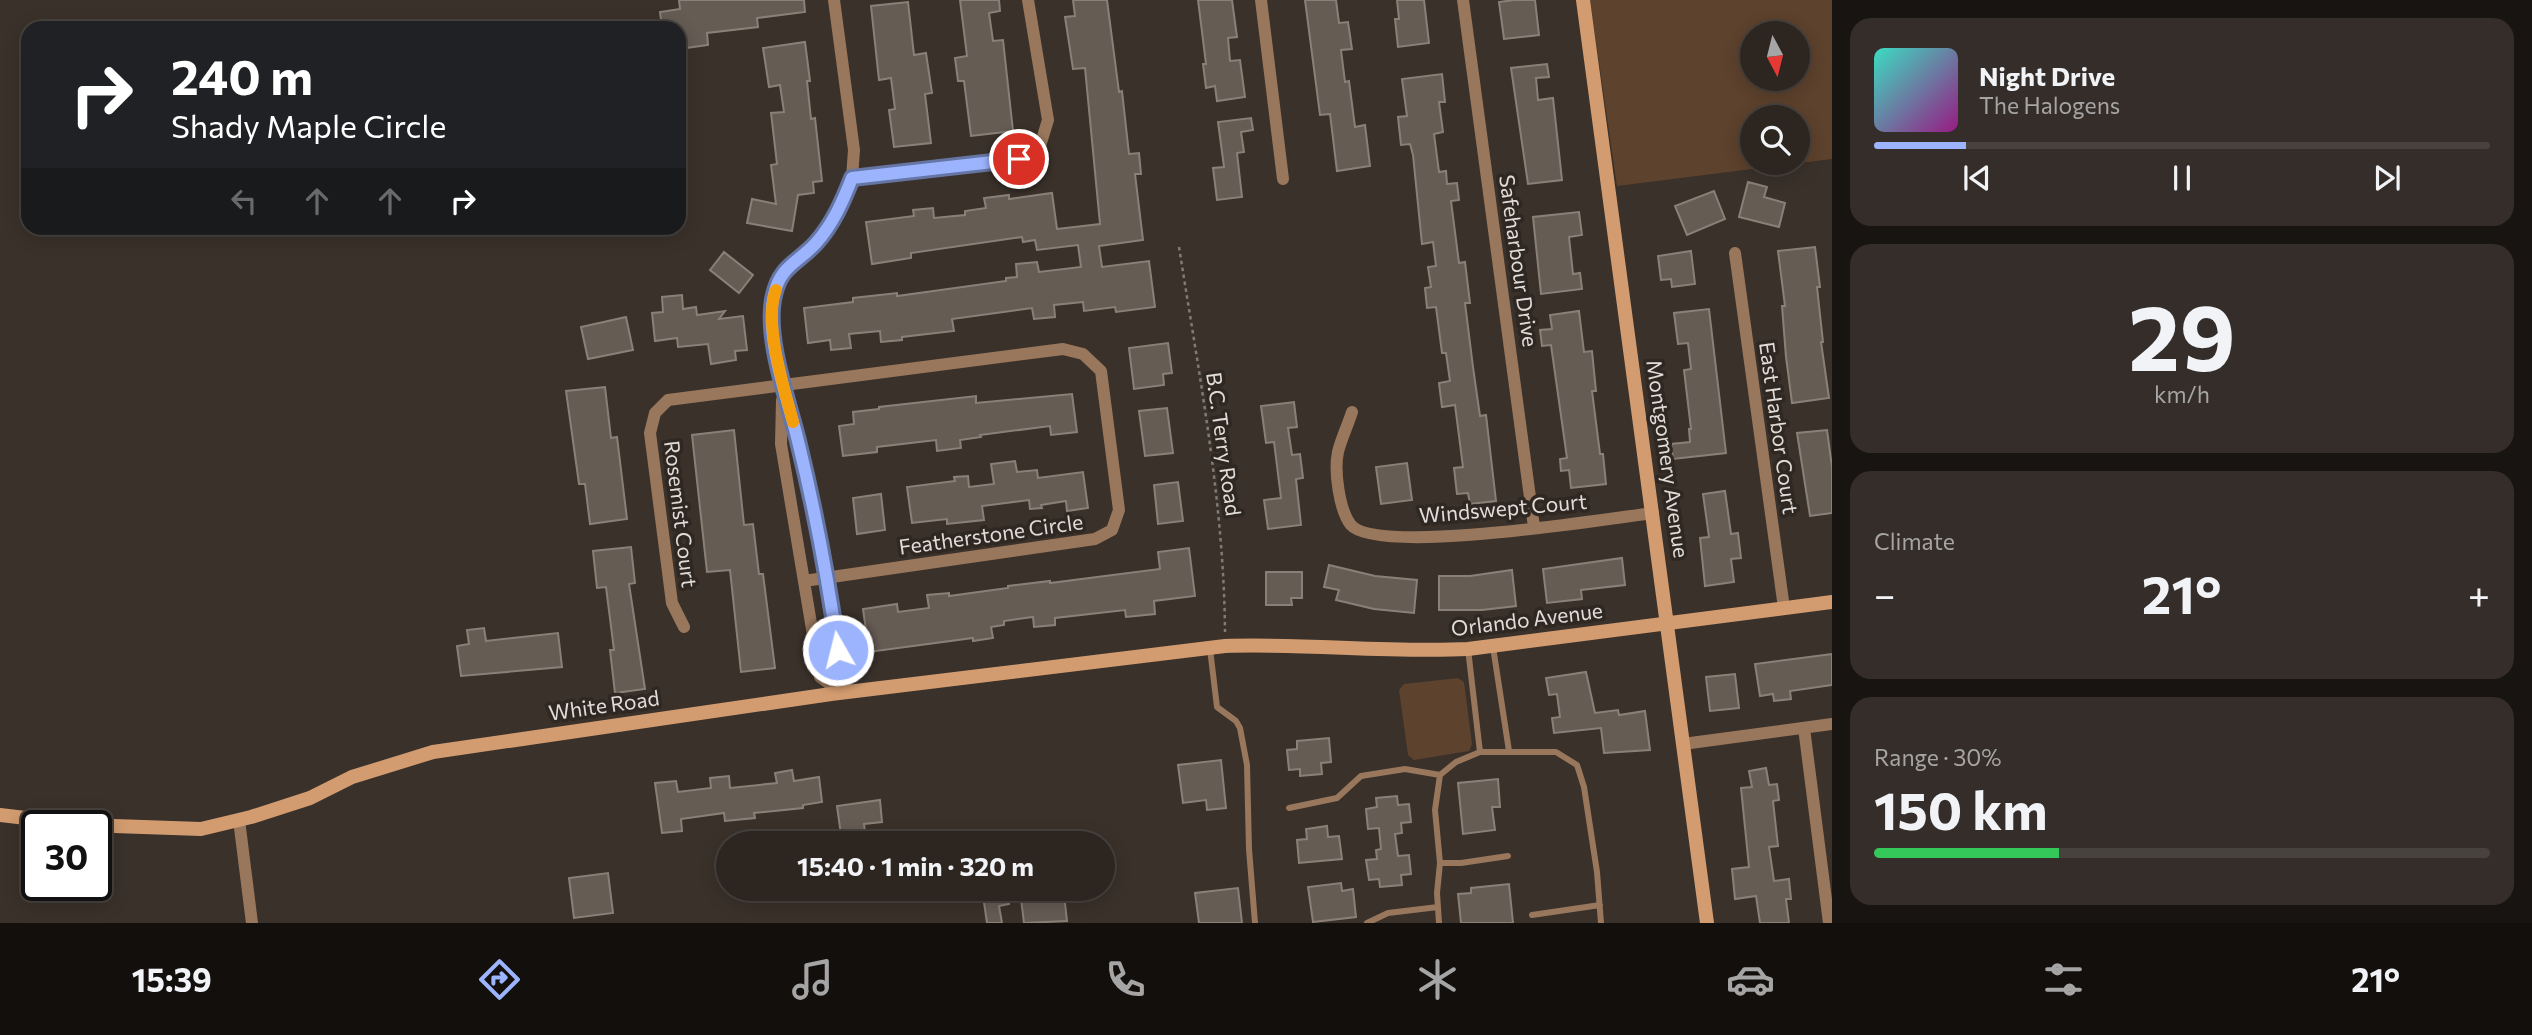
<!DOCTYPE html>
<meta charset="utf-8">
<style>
body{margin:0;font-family:Commissioner,sans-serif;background:#342d29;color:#f1f3f6;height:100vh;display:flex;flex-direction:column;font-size:26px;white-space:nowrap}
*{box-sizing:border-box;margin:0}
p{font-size:23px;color:#a6a5a5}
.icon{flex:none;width:38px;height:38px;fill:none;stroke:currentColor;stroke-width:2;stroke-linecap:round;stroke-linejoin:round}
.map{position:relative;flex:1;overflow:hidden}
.details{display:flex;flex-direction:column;gap:18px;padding:18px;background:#181412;width:700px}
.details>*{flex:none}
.hud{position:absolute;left:21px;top:21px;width:665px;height:214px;border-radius:21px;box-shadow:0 4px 18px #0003,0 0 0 2px #48423e;background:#202124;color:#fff;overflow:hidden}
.needle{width:46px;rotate:173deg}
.buttons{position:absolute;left:1740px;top:21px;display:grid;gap:14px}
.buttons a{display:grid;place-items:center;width:70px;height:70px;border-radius:50%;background:#2c2520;box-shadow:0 4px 18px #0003,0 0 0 2px #48423e;font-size:35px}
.speed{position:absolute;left:21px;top:810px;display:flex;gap:14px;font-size:35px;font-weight:700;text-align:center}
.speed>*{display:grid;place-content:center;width:91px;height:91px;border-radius:50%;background:#2c2520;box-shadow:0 4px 18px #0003,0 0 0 2px #48423e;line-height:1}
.speed .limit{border:4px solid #111;border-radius:10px;background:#fff;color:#111}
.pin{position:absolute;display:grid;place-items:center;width:60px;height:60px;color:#fff;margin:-30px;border:4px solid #fff;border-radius:50%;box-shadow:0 2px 7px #0007}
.me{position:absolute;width:77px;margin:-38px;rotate:352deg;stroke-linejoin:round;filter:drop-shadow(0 0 5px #0008)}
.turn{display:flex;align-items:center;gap:24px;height:147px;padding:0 35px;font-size:32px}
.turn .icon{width:91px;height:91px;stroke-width:2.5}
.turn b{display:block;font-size:49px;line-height:60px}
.lanes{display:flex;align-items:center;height:66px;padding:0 35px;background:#0003;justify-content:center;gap:35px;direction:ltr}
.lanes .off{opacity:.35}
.big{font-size:52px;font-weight:700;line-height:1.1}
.details .tile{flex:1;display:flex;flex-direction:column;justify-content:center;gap:10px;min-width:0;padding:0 24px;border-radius:21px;background:#342d29}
.details .dial{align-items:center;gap:0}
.dial b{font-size:91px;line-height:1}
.song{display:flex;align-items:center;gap:21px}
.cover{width:84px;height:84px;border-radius:10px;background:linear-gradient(135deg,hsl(170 70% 55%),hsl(310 70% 35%))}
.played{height:7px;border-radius:4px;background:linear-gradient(90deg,#9cb4fd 15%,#48423e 15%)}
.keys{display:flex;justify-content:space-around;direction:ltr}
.heat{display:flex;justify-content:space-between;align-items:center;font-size:38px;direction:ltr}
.charge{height:10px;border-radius:5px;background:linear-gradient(90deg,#34c759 30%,#48423e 0)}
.trip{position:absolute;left:716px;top:831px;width:399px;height:70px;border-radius:35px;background:#2c2520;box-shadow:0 4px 18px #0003,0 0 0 2px #48423e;font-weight:700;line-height:70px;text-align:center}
.tab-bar{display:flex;height:112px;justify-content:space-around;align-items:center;background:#120f0d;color:#a6a5a5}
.tab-bar .icon{width:49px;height:49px}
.tab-bar .current{color:#9cb4fd}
.tab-bar b{font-size:32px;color:#f1f3f6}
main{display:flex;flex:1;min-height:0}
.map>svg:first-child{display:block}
</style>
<main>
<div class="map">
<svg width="1832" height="923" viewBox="0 0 1832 923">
<rect width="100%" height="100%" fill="#3a312a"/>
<path fill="#5d422d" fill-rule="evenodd" d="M1590,0H1832V159L1617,186ZM1752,33H1797V79H1752ZM1797,117V163H1752V117Z
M1458,678L1464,682L1472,744L1469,751L1414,760L1408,755L1399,690L1404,684Z"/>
<path fill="#655c54" stroke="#8a8078" stroke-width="2" d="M679,0H804L805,12L757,18L758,27L707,33L708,45L679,49V28H662L660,12L680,9Z
M960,0H999L1000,11L989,13L993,41L1003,40L1013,131L971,136L964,81H958L955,58L967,56Z
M1073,0H1107L1119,92L1122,91L1129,154L1139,153L1141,174H1135L1143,240L1099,246L1102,267L1149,261L1155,307L1116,312L1115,307L1084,311L1083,302L1054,305L1055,317L1034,319L1032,308L952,319L954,331L902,337V340L881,342L880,331L849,334L851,348L831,350L830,340L808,343L804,308L853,302V298L897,293V296L1006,281V278L1017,277L1016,264L1037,262L1039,272L1081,267L1078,245L1037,250L1035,240L1023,242L1022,237L911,253V258L872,264L866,222L914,216L913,210L933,208L934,218L965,215V211L986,208L984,198L1009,195V199L1052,193L1057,229L1100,224L1085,68L1073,69L1065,17L1075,16Z
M1198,0H1232L1237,37L1228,38L1230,61L1240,60L1245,97L1217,101L1215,86L1206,88L1203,64H1206Z
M1305,0H1336L1339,23L1348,22L1352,49L1341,50L1345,82L1349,81L1355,127L1365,125L1370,166L1337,171L1330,114L1320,115Z
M1397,0H1424L1429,43L1398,47L1395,19H1399Z
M1514,0H1535L1539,35L1504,39L1499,2Z
M908,2L914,55L926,53L932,93L925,94L931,143L894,147L889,110L895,109L891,78L879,80L871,6Z
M805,42L810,81H807L811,119L815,118L822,181L813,182L814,193L798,195L792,231L747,223L752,199L776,204L771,165L777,164L771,113L784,112L780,85L769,87L763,48Z
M1547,64L1549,77L1536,78L1538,100L1553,98L1562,180L1528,184L1511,68Z
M1442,74L1445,102H1439L1443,132L1434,134L1439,172L1446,171L1447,184L1457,183L1459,200L1451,201L1459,263L1465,262L1470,303H1465L1473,367L1480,416L1486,415L1496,501L1470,504L1468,493L1457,494L1454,468L1463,467L1455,405L1442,407L1439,383L1450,381L1446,353H1442L1436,307L1427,308L1425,288L1431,287L1428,267L1436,266L1433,242L1422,244L1413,155L1410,144L1401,145L1398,117L1407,116L1402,79Z
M1251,118L1253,130L1241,132L1244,152L1237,153L1242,197L1217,200L1213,168L1224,167L1218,122Z
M1748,182L1767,187L1764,197L1785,203L1779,227L1739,217Z
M1714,191L1725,219L1687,235L1675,206Z
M1579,212L1582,235L1569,237L1573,274L1580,273L1582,289L1541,294L1533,217Z
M1815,247L1820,287H1817L1823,342H1821L1829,398L1792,403L1786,357L1782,306H1785L1778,251Z
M1691,251L1695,284L1672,287L1671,279L1661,280L1658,256Z
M724,252L753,275L739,293L710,270Z
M682,295L683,309L696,307L697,315L725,311L719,319L743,316L747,350L735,351L736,360L711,364L708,344L678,347L677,338L655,341L652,313L663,312L662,297Z
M1709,309L1726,453L1673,459L1671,444L1690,442L1689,429H1691L1684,370L1691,369L1688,343L1678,344L1674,313Z
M1579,311L1584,352L1592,351L1596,391H1592L1600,454H1603L1606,484L1571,488L1569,470L1561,471L1560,459L1567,458L1551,345L1542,346L1540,330L1552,329L1550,315Z
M626,317L633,350L588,359L581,327Z
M1168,343L1172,373L1163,374L1164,385L1134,389L1129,348Z
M605,387L611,438L617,437L627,519L590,524L585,484H579L566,391Z
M1072,394L1077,432L1051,435L1050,426L980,435L981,437L960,440L961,448L937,451L936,440L877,447V452L843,456L839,426L854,424L853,412L879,409V407L976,396V403Z
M1294,402L1297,427L1288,428L1292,455L1300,454L1303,478L1296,479L1301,525L1268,529L1264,500L1281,498L1274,442L1266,443L1261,406Z
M1167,408L1173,453L1145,456L1139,411Z
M734,430L744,525L753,524L759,574H763L775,668L741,672L730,570L707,572L692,435Z
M1827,430L1832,467V513L1810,516L1797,433Z
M1015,461L1017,472L1037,470L1038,478L1083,472L1088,508L1067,511L1066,501L1041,505L1042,508L1030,509L1029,500L982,506L984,520L947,524V519L912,523L907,487L955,481L954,477L968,476L969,487L994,484L991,464Z
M1407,463L1412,500L1381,504L1376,467Z
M1178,482L1183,521L1158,524L1154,485Z
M1725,491L1731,534L1738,533L1741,558L1731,559L1734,582L1705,586L1700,538L1709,537L1703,494Z
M881,494L885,530L857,534L853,498Z
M631,547L635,583L629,584L645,689L615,693L610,650H614L606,587L597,588L593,551Z
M1189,548L1195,596L1154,601L1155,614L1126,617L1125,610L1055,618V625L1034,627L1033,617L1004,621V625L991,627L993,638L973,641V638L869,652L863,609L897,604L898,612L929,608L927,595L949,593V596L1008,588V586L1050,581V583L1160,569L1158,552Z
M1622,558L1625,585L1581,590L1582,599L1547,603L1543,569Z
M1329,565L1375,576L1417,580L1414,613L1374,609L1336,600L1339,590L1324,587Z
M1512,570L1516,606L1482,610H1439V576H1470Z
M1266,572H1302V598H1291L1292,605H1266Z
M484,628L486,641L558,633L562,667L461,676L457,646L469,644L467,630Z
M1832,654V685L1790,691L1791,699L1774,701L1773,694L1760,696L1755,664Z
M1586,672L1595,713L1618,710L1619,715L1645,711L1650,750L1604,753L1601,728L1554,733L1552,718L1560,717L1557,694L1549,695L1546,678Z
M1735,674L1739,708L1710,711L1706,677Z
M1329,738L1331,762L1321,763L1322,774L1300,776V769L1289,770L1287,750L1297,749V741Z
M1221,760L1226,808L1207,810L1206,800L1183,803L1178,765Z
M1766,768L1769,785L1777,784L1779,800L1773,801L1778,846L1769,847L1774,881L1789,879L1791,899H1786L1789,923H1760L1756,896L1735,899L1732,869L1749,867L1741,788L1752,787L1749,771Z
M792,770L794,781L819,777L822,802L803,805V808L754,813L755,818L725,821L724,813L681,819L682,831L662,833L655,783L676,781L678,792L711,788L710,778L729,776L730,788L777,783L775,773Z
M1498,779L1500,807H1492L1495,830L1463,834L1458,783Z
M1397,796L1398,805L1409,804L1411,822L1401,823L1402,833L1395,834L1398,856L1409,855L1411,874L1401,875L1402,885L1380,887L1379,879L1369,880L1366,860L1377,859L1376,850L1381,849L1379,828L1368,829L1366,809L1377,807L1376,798Z
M880,800L882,822L864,824L865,832L841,835L837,806Z
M1327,826L1328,837L1339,836L1342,859L1299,863L1297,840L1307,839L1306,829Z
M608,873L613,913L574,918L569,878Z
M1341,883L1342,891L1353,889L1356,917L1313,922L1308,887Z
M1509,884L1513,923H1461L1458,894L1471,893V888Z
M1238,888L1242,923H1199L1195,893Z
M982,889H1007L1009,904L999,906L1002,923H987Z
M1064,894L1067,921L1024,923L1021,899Z"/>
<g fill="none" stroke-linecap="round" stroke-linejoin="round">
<path stroke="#827b75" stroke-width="2.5" stroke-dasharray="3.5 3.5" stroke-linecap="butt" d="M1179,247C1199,374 1224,503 1225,632"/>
<path stroke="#99775c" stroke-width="6" d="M1493,647L1509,751
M1210,649L1217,707L1236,721L1240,728L1247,765L1249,849L1255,923
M1468,649L1480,752
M1289,808L1337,798L1361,776L1405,769L1440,775
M1440,863H1461L1508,856
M1532,915L1600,905
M1367,923L1388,913L1438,907
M1439,923L1437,893L1440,863L1435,810L1440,775L1456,762L1480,752H1556L1577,765L1584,787L1597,872L1601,923"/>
<path stroke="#99775c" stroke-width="12" d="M1261,0L1283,179
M1463,0L1534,527
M852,178L1019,159L1040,146L1048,120L1028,0
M1735,253L1784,608
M782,400L781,444L820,677L831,685
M1352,412C1348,425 1341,439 1338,452C1334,470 1339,510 1351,525C1377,556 1606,519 1653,513
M684,627L672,603L650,433L655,413L668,400L1063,349L1083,354L1101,371L1119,510L1112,530L1095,539L804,581
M831,685L842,675L828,578L799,442L783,386L772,329L773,295L784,269L816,243L842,205L852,178L854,150L834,0
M1804,728L1829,923
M1683,744L1832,724
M239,820L252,923"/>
<path stroke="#d39c70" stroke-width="14" d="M1583,0L1707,923
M0,815L85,825L201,829L251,817L310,798L352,777L433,752L831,694L1225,646C1306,643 1387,653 1468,649L1832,602"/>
</g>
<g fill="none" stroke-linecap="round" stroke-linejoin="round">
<defs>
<path id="route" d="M838,650C828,580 815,510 798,441C788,400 764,336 774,295C780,266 799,262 816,243C833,224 843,201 852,178L1019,159"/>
</defs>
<use href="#route" stroke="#6575a4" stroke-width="18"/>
<use href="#route" stroke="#9cb4fd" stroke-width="12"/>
<path stroke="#f59e0b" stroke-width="12" d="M776,290C763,321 784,389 793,422"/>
</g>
<g text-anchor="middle" stroke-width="7" stroke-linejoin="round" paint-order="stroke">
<g font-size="21" fill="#e1dcd7" stroke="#2f2721">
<text transform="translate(1518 261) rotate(82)" y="7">Safeharbour Drive</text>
<text transform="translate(1778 428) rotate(82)" y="7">East Harbor Court</text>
<text transform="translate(1223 444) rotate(82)" y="7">B.C. Terry Road</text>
<text transform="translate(1667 459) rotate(82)" y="7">Montgomery Avenue</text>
<text transform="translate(1503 509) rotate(-5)" y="7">Windswept Court</text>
<text transform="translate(680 514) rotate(83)" y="7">Rosemist Court</text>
<text transform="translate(991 535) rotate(-8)" y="7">Featherstone Circle</text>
<text transform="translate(1527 620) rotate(-7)" y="7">Orlando Avenue</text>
<text transform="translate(604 706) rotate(-8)" y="7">White Road</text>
</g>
</g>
</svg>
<div class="buttons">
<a><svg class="needle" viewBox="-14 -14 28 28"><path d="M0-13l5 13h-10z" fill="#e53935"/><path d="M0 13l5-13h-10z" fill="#a6a5a5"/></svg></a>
<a><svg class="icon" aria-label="search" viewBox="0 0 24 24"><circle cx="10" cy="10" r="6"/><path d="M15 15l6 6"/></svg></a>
</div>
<div class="speed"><div class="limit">30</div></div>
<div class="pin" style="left:1019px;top:159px;background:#d93025"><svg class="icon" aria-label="arrive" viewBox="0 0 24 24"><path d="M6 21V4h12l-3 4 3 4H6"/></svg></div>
<svg class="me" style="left:838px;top:650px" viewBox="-20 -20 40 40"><circle r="17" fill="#9cb4fd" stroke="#fff" stroke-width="3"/><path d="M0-11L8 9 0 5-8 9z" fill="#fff"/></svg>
<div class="trip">15:40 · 1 min · 320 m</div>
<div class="hud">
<div class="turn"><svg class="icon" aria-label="right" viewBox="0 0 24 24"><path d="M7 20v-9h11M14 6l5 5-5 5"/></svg><div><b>240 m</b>Shady Maple Circle</div></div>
<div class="lanes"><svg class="icon off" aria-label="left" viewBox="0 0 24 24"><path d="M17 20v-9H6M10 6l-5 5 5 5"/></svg><svg class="icon off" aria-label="ahead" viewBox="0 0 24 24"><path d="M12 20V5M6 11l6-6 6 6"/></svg><svg class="icon off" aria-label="ahead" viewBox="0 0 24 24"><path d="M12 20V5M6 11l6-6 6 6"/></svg><svg class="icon" aria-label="right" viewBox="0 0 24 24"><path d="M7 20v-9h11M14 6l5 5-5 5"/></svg></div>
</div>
</div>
<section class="details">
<div class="tile">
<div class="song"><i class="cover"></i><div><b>Night Drive</b><p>The Halogens</p></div></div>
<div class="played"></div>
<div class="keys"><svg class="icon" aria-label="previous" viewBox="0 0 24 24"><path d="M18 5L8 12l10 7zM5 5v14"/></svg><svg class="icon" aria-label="pause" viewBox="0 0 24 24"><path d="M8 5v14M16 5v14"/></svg><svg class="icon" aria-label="next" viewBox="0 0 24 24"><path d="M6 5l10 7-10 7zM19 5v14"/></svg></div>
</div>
<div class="tile dial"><b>29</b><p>km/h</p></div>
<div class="tile"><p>Climate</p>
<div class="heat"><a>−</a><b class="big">21°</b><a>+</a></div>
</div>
<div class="tile"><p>Range · 30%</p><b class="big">150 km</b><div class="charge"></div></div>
</section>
</main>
<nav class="tab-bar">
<b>15:39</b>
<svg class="icon current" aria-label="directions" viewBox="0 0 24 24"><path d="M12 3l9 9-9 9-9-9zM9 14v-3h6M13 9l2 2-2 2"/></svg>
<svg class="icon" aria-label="music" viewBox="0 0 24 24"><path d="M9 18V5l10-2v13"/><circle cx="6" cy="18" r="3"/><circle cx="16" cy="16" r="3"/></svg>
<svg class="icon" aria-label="phone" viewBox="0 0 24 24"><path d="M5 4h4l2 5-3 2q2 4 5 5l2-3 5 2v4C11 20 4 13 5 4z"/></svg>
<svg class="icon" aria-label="climate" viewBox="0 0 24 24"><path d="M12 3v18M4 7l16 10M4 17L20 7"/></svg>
<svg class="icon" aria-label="car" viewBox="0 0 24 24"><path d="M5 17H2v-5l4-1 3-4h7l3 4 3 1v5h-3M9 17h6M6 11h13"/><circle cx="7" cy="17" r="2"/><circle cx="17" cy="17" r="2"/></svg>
<svg class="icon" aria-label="filters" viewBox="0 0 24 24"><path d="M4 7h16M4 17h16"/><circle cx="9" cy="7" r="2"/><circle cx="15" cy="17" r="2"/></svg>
<b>21°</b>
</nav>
